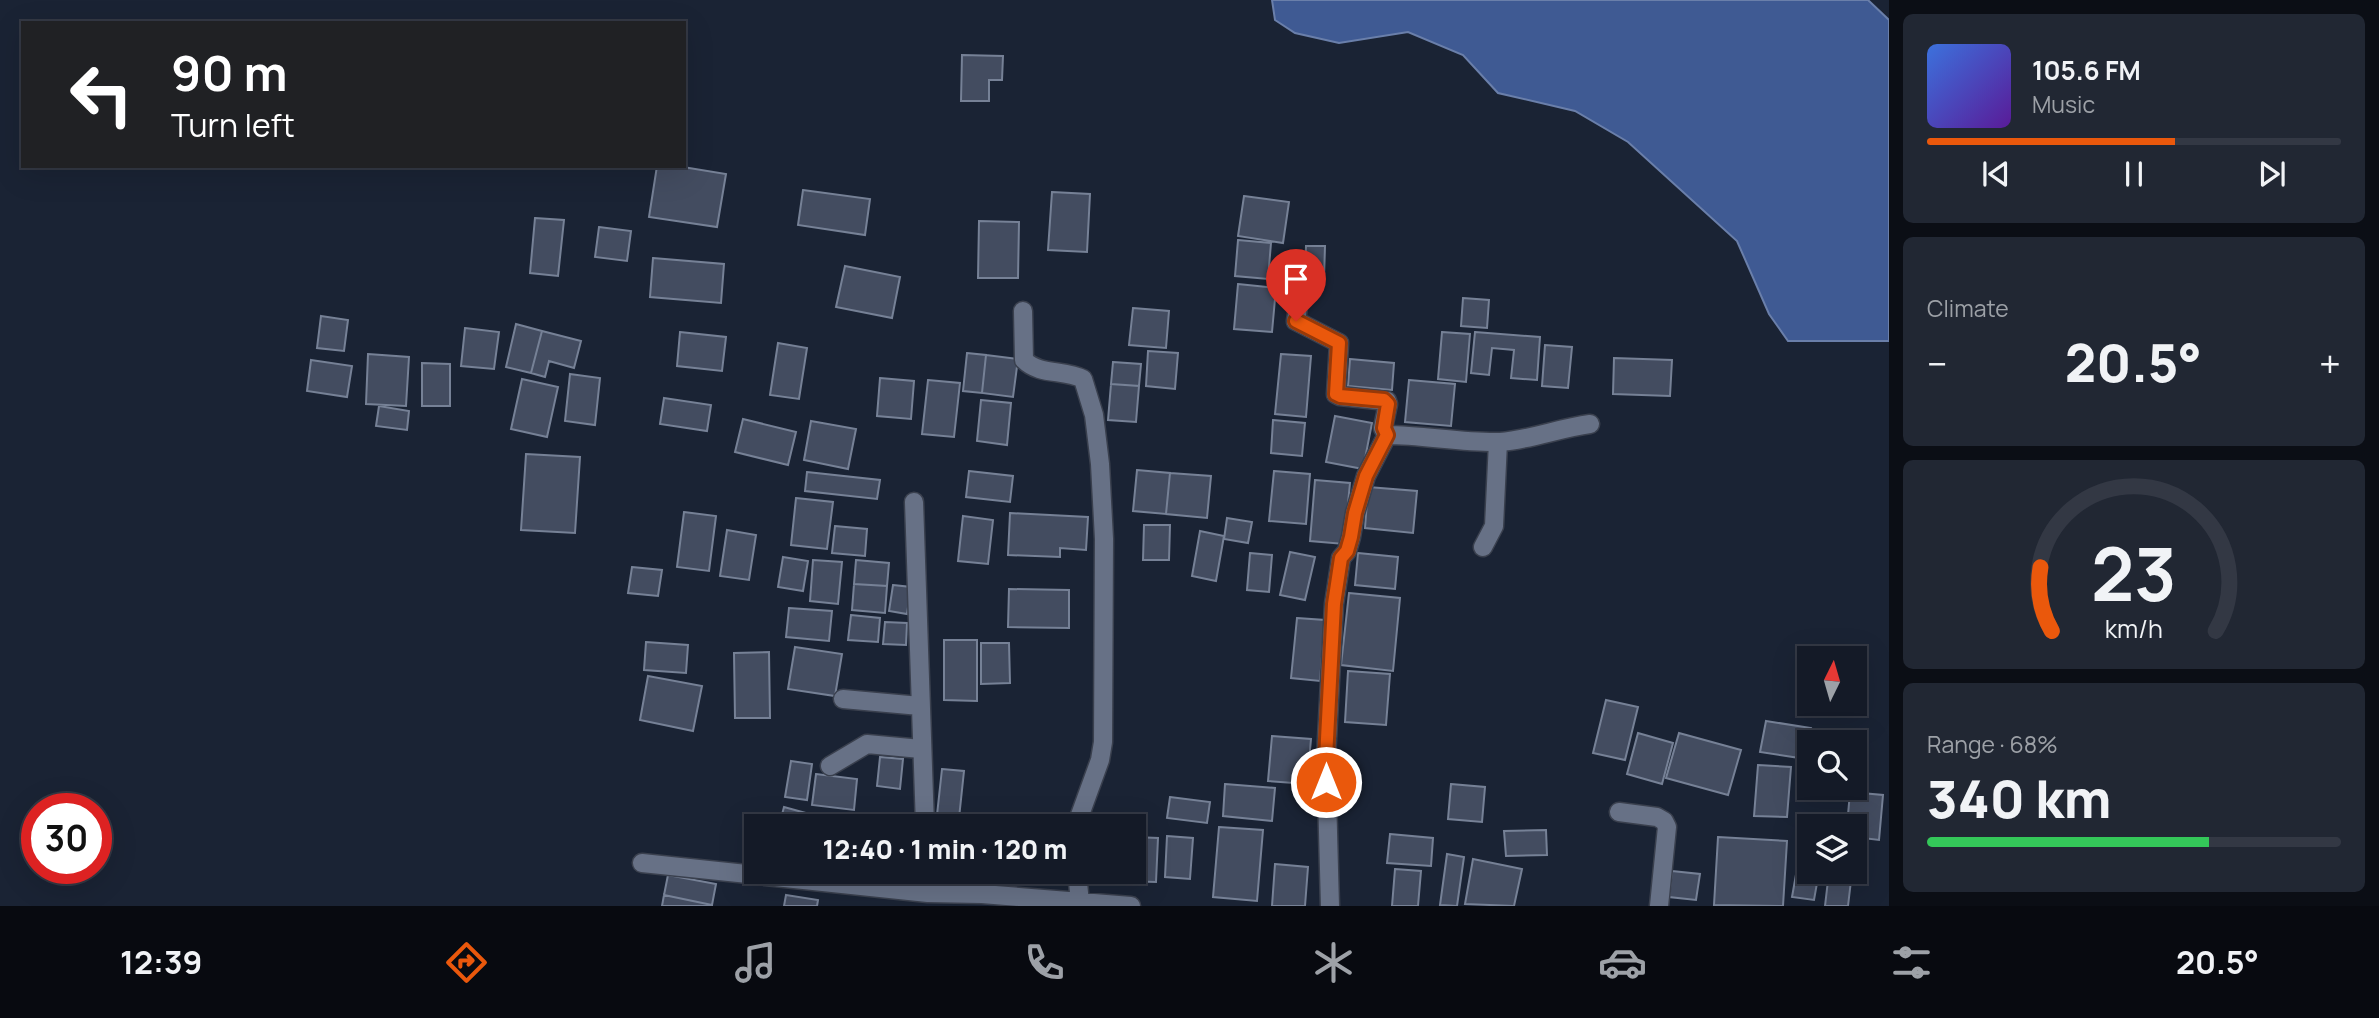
<!DOCTYPE html>
<meta charset="utf-8">
<style>
body{margin:0;font-family:Manrope,sans-serif;background:#212733;color:#f1f3f6;height:100vh;display:flex;flex-direction:column;font-size:26px;white-space:nowrap}
*{box-sizing:border-box;margin:0}
p{font-size:23px;color:#9da1a7}
.icon{flex:none;width:38px;height:38px;fill:none;stroke:currentColor;stroke-width:2;stroke-linecap:round;stroke-linejoin:round}
.map{position:relative;flex:1;overflow:hidden}
.sheet{display:flex;flex-direction:column;gap:14px;padding:14px;background:#0b0e15;width:490px}
.sheet>*{flex:none}
.hud{position:absolute;left:21px;top:21px;width:665px;height:147px;border-radius:0px;box-shadow:0 7px 28px #0002,0 0 0 2px #333844;background:#202124;color:#fff;overflow:hidden}
.needle{width:46px;rotate:5deg}
.fabs{position:absolute;left:1797px;top:646px;display:grid;gap:14px}
.fabs a{display:grid;place-items:center;width:70px;height:70px;border-radius:0px;background:#141a27;box-shadow:0 7px 28px #0002,0 0 0 2px #333844;font-size:35px}
.speed{position:absolute;left:21px;top:793px;display:flex;gap:14px;font-size:35px;font-weight:700;text-align:center}
.speed>*{display:grid;place-content:center;width:91px;height:91px;border-radius:50%;background:#141a27;box-shadow:0 7px 28px #0002,0 0 0 2px #333844;line-height:1}
.speed .limit{border:10px solid #d22;background:#fff;color:#111}
.pin{position:absolute;display:grid;place-items:center;width:60px;height:60px;color:#fff;margin:-72px -30px;border-radius:50% 50% 50% 0;rotate:-45deg;box-shadow:0 0 7px #0007}
.pin .icon{rotate:45deg}
.me{position:absolute;width:77px;margin:-38px;rotate:0deg;stroke-linejoin:round;filter:drop-shadow(0 0 5px #0008)}
.turn{display:flex;align-items:center;gap:24px;height:147px;padding:0 35px;font-size:32px}
.turn .icon{width:91px;height:91px;stroke-width:2.5}
.turn b{display:block;font-size:49px;line-height:60px}
.big{font-size:52px;font-weight:800;line-height:1.1}
.sheet .widget{flex:1;display:flex;flex-direction:column;justify-content:center;gap:10px;min-width:0;padding:0 24px;border-radius:10px;background:#212733}
.sheet .dial{align-items:center;gap:0}
.dial svg{height:182px;overflow:visible;fill:none;stroke:#333844;stroke-width:7;stroke-linecap:round;text-anchor:middle}
.dial text{fill:#f1f3f6;stroke:none}
.song{display:flex;align-items:center;gap:21px}
.cover{width:84px;height:84px;border-radius:10px;background:linear-gradient(135deg,hsl(220 70% 55%),hsl(270 70% 35%))}
.played{height:7px;border-radius:4px;background:linear-gradient(90deg,#ea580c 60%,#333844 60%)}
.keys{display:flex;justify-content:space-around;direction:ltr}
.heat{display:flex;justify-content:space-between;align-items:center;font-size:38px;direction:ltr}
.charge{height:10px;border-radius:5px;background:linear-gradient(90deg,#34c759 68%,#333844 0)}
.trip{position:absolute;left:744px;top:814px;width:402px;height:70px;border-radius:0px;background:#141a27;box-shadow:0 7px 28px #0002,0 0 0 2px #333844;font-weight:800;line-height:70px;text-align:center}
.dock{display:flex;height:112px;justify-content:space-around;align-items:center;background:#080a10;color:#9da1a7}
.dock .icon{width:49px;height:49px}
.dock .selected{color:#ea580c}
.dock b{font-size:32px;color:#f1f3f6}
main{display:flex;flex:1;min-height:0}
.map>svg:first-child{display:block}
</style>
<main>
<div class="map">
<svg width="1889" height="906" viewBox="0 0 1889 906">
<rect width="100%" height="100%" fill="#1a2334"/>
<path fill="#3f5a93" stroke="#6a7faa" stroke-width="2" d="M1272,0H1868L1889,20V341H1788L1769,314L1737,241L1628,142L1575,111L1498,93L1463,55L1408,32L1339,43L1295,33L1275,20Z"/>
<path fill="#434c60" stroke="#768196" stroke-width="2" d="M962,55L1003,56L1002,80H989V101H961Z
M657,166H677L726,174L717,227L649,217Z
M803,190L870,199L865,235L798,225Z
M1052,192L1090,194L1087,252L1048,250Z
M1244,196L1289,202L1283,243L1238,236Z
M535,218L564,220L558,276L530,273Z
M979,221L1019,222L1018,278H978Z
M599,227L631,231L627,261L595,257Z
M1238,240L1271,243L1268,279L1235,276Z
M1306,246H1325L1324,278H1305Z
M653,258L724,264L721,303L650,297Z
M845,266L900,277L892,318L836,307Z
M1238,284L1276,288L1272,332L1234,329Z
M1463,298L1489,300L1487,328L1461,326Z
M1133,308L1169,311L1166,348L1129,345Z
M321,316L348,320L344,351L317,348Z
M516,324L542,331L531,373L506,367Z
M465,328L499,332L494,369L461,366Z
M542,331L581,341L574,368L549,361L545,377L531,373Z
M680,332L726,337L722,371L677,366Z
M1442,332L1470,334L1466,382L1438,379Z
M1475,332L1540,337L1537,380L1511,378L1514,350L1492,348L1489,375L1471,373Z
M778,343L807,348L799,399L770,395Z
M1545,345L1572,347L1568,388L1542,386Z
M1148,351L1178,353L1175,389L1146,386Z
M967,353L986,355L982,393L963,391Z
M368,354L409,357L406,406L366,404Z
M1281,354L1311,356L1306,417L1275,414Z
M986,355L1018,359L1013,397L982,393Z
M1614,358L1672,360L1670,396L1613,394Z
M1350,359L1394,363L1392,390L1348,386Z
M311,360L352,366L347,397L307,391Z
M1113,362L1141,364L1139,386L1111,384Z
M422,363L450,364V406H422Z
M570,374L600,378L595,425L565,421Z
M880,378L914,381L911,419L877,416Z
M522,379L558,387L547,437L511,429Z
M928,380L960,383L954,437L922,434Z
M1409,380L1455,384L1451,426L1405,422Z
M1111,384L1139,386L1136,422L1108,420Z
M664,398L711,405L707,431L660,424Z
M981,400L1011,403L1007,445L977,441Z
M379,406L409,411L407,430L376,426Z
M1335,416L1372,423L1363,469L1326,462Z
M743,419L796,432L788,465L735,452Z
M1273,420L1305,423L1302,456L1271,453Z
M811,421L856,429L848,469L804,460Z
M526,454L580,457L575,533L521,530Z
M1137,470L1170,473L1166,514L1133,511Z
M969,471L1013,476L1010,502L966,497Z
M1274,471L1310,474L1306,524L1269,521Z
M807,472L880,480L877,499L805,491Z
M1170,473L1211,476L1207,518L1166,514Z
M1315,480L1350,483L1344,544L1310,541Z
M1368,487L1417,491L1413,533L1365,528Z
M796,498L833,502L827,549L791,545Z
M684,512L716,516L709,571L677,567Z
M1010,513L1088,517L1086,550L1060,548V557L1008,555Z
M963,516L993,520L988,564L958,561Z
M1227,518L1252,522L1248,543L1224,539Z
M1144,525H1170L1169,560H1143Z
M835,526L867,529L865,556L832,553Z
M727,530L756,535L749,580L720,576Z
M1200,531L1224,536L1216,581L1192,576Z
M1290,552L1315,557L1305,600L1280,595Z
M1250,553L1272,555L1269,592L1247,590Z
M1358,553L1398,557L1395,589L1355,585Z
M783,557L808,561L803,591L778,587Z
M813,560L842,562L838,604L810,601Z
M856,560L889,563L887,586L854,584Z
M632,567L662,570L658,596L628,593Z
M854,584L887,586L885,613L852,610Z
M893,585L911,587L907,614L889,611Z
M1009,589L1069,590V628L1008,627Z
M1349,593L1400,598L1393,671L1341,665Z
M789,608L832,611L829,641L786,637Z
M851,615L880,618L878,642L848,640Z
M1297,618L1325,620L1320,681L1291,678Z
M885,622L907,623L906,645L883,644Z
M944,640H977V701L944,700Z
M646,642L688,645L686,673L644,670Z
M981,643H1009L1010,683L981,684Z
M795,647L842,654L835,696L788,689Z
M769,652L770,718H735L734,653Z
M1348,671L1390,674L1386,725L1345,722Z
M648,676L702,686L693,731L640,720Z
M1606,700L1638,707L1625,760L1593,753Z
M1766,721L1811,728L1806,759L1760,752Z
M1638,733L1673,743L1662,784L1627,774Z
M1679,733L1741,750L1728,795L1666,778Z
M1272,736L1311,739L1307,784L1268,781Z
M880,757L903,759L900,789L877,786Z
M791,761L812,764L807,800L785,797Z
M1758,765L1791,767L1787,817L1754,816Z
M942,769L964,771L959,818L937,815Z
M816,774L857,779L854,810L812,805Z
M1225,784L1275,788L1272,821L1223,816Z
M1451,784L1485,787L1482,822L1448,819Z
M1850,792L1883,795L1879,840L1855,837V826H1847Z
M1170,797L1210,802L1207,823L1167,818Z
M784,807L813,815L810,826H779Z
M820,815L855,824V826H817Z
M1219,827L1263,830L1257,901L1213,897Z
M1546,830L1547,855L1506,856L1504,831Z
M1390,834L1433,838L1431,866L1387,863Z
M1167,836L1193,838L1190,879L1165,877Z
M1134,837L1158,838L1156,882L1122,881V872H1134Z
M1718,837L1787,841L1783,906L1714,905Z
M1800,852L1810,853V872H1819L1814,900L1792,897Z
M1447,854L1464,857L1457,906L1440,905Z
M1473,859L1522,869L1514,906L1465,904Z
M1275,864L1308,867L1305,906H1272Z
M1395,869L1421,871L1418,906H1392Z
M1672,871L1700,874L1696,900L1669,897Z
M1002,872H1046L1045,885L1001,880Z
M1829,872H1852L1848,906H1825Z
M668,875L716,884L712,905L664,895Z
M664,895L712,905V906H662Z
M786,895L818,900L817,906H784Z"/>
<g fill="none" stroke-linecap="round" stroke-linejoin="round">
<defs>
<path id="street" d="M1299,299L1296,321L1339,343L1336,394L1340,396L1387,401L1388,404L1383,428L1387,435C1424,435 1462,443 1500,442C1530,440 1559,428 1590,424
M1023,311L1024,360C1040,376 1064,369 1083,379L1094,415L1100,464L1104,539L1103,742L1100,760L1076,826
M914,502L925,826
M1483,547L1494,526L1498,442
M843,699L920,706
M830,766L867,744L921,749
M1619,812L1657,817L1664,821L1667,827L1659,906
M642,863L928,893
M927,872L928,893L982,894L1131,906
M1077,872L1080,903
M1330,906L1326,758L1334,604L1341,558L1347,551L1351,537L1355,513L1366,476L1387,435"/>
</defs>
<use href="#street" stroke="#3a404e" stroke-width="21"/>
<use href="#street" stroke="#677186" stroke-width="18"/>
</g>
<g fill="none" stroke-linecap="round" stroke-linejoin="round">
<defs>
<path id="route" d="M1296,321L1339,343L1336,394L1340,396L1384,400L1388,404L1384,428L1387,435L1366,476L1355,513L1351,537L1347,551L1341,558L1334,604L1326,758V782"/>
</defs>
<use href="#route" stroke="#983908" stroke-width="18"/>
<use href="#route" stroke="#ea580c" stroke-width="12"/>
</g>
</svg>
<div class="fabs">
<a><svg class="needle" viewBox="-14 -14 28 28"><path d="M0-13l5 13h-10z" fill="#e53935"/><path d="M0 13l5-13h-10z" fill="#9da1a7"/></svg></a>
<a><svg class="icon" aria-label="search" viewBox="0 0 24 24"><circle cx="10" cy="10" r="6"/><path d="M15 15l6 6"/></svg></a>
<a><svg class="icon" aria-label="layers" viewBox="0 0 24 24"><path d="M12 4l9 5-9 5-9-5zM3 14l9 5 9-5"/></svg></a>
</div>
<div class="speed"><div class="limit">30</div></div>
<div class="pin" style="left:1296px;top:321px;background:#d93025"><svg class="icon" aria-label="arrive" viewBox="0 0 24 24"><path d="M6 21V4h12l-3 4 3 4H6"/></svg></div>
<svg class="me" style="left:1326px;top:782px" viewBox="-20 -20 40 40"><circle r="17" fill="#ea580c" stroke="#fff" stroke-width="3"/><path d="M0-11L8 9 0 5-8 9z" fill="#fff"/></svg>
<div class="trip">12:40 · 1 min · 120 m</div>
<div class="hud">
<div class="turn"><svg class="icon" aria-label="left" viewBox="0 0 24 24"><path d="M17 20v-9H6M10 6l-5 5 5 5"/></svg><div><b>90 m</b>Turn left</div></div>
</div>
</div>
<section class="sheet">
<div class="widget">
<div class="song"><i class="cover"></i><div><b>105.6 FM</b><p>Music</p></div></div>
<div class="played"></div>
<div class="keys"><svg class="icon" aria-label="previous" viewBox="0 0 24 24"><path d="M18 5L8 12l10 7zM5 5v14"/></svg><svg class="icon" aria-label="pause" viewBox="0 0 24 24"><path d="M8 5v14M16 5v14"/></svg><svg class="icon" aria-label="next" viewBox="0 0 24 24"><path d="M6 5l10 7-10 7zM19 5v14"/></svg></div>
</div>
<div class="widget"><p>Climate</p>
<div class="heat"><a>−</a><b class="big">20.5°</b><a>+</a></div>
</div>
<div class="widget dial"><svg viewBox="0 0 100 80">
<path d="M14 69A42 42 0 1 1 86 69"/>
<path d="M14 69A42 42 0 0 1 9 41" stroke="#ea580c"/>
<text x="50" y="56" font-size="32" font-weight="700">23</text>
<text x="50" y="72" font-size="11">km/h</text>
</svg></div>
<div class="widget"><p>Range · 68%</p><b class="big">340 km</b><div class="charge"></div></div>
</section>
</main>
<nav class="dock">
<b>12:39</b>
<svg class="icon selected" aria-label="directions" viewBox="0 0 24 24"><path d="M12 3l9 9-9 9-9-9zM9 14v-3h6M13 9l2 2-2 2"/></svg>
<svg class="icon" aria-label="music" viewBox="0 0 24 24"><path d="M9 18V5l10-2v13"/><circle cx="6" cy="18" r="3"/><circle cx="16" cy="16" r="3"/></svg>
<svg class="icon" aria-label="phone" viewBox="0 0 24 24"><path d="M5 4h4l2 5-3 2q2 4 5 5l2-3 5 2v4C11 20 4 13 5 4z"/></svg>
<svg class="icon" aria-label="climate" viewBox="0 0 24 24"><path d="M12 3v18M4 7l16 10M4 17L20 7"/></svg>
<svg class="icon" aria-label="car" viewBox="0 0 24 24"><path d="M5 17H2v-5l4-1 3-4h7l3 4 3 1v5h-3M9 17h6M6 11h13"/><circle cx="7" cy="17" r="2"/><circle cx="17" cy="17" r="2"/></svg>
<svg class="icon" aria-label="filters" viewBox="0 0 24 24"><path d="M4 7h16M4 17h16"/><circle cx="9" cy="7" r="2"/><circle cx="15" cy="17" r="2"/></svg>
<b>20.5°</b>
</nav>
